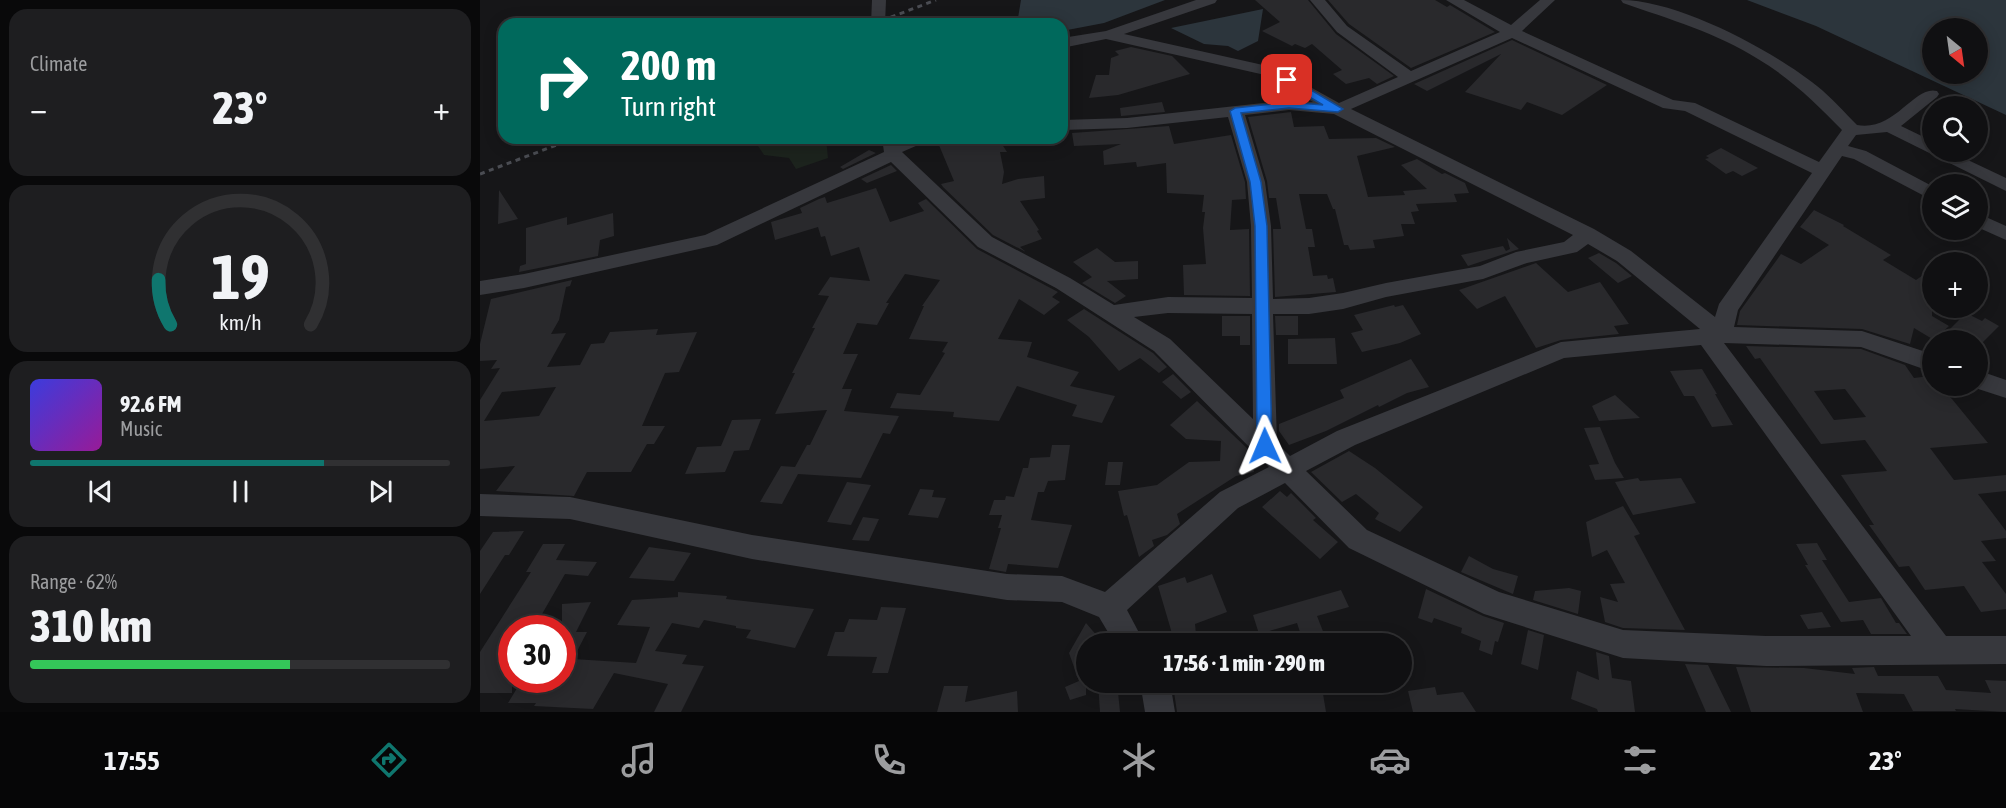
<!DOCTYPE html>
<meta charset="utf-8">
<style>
body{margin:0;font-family:"Asap Condensed",sans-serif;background:#1e1e20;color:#f1f3f6;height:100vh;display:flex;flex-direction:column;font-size:22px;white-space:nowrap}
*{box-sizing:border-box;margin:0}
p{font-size:20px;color:#9c9d9f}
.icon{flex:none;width:33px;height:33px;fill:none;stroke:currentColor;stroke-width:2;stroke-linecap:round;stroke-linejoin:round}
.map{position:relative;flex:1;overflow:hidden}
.side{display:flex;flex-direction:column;gap:9px;padding:9px;background:#09090a;width:480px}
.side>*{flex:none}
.banner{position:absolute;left:18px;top:18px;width:570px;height:126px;border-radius:18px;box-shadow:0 3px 15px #0003,0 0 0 2px #303032;background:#00695c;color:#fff;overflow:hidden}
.needle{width:39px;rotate:151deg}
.fabs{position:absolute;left:1442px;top:18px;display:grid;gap:12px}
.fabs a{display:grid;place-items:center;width:66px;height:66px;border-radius:50%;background:#101012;box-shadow:0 3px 15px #0003,0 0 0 2px #303032;font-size:30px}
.speed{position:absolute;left:18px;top:615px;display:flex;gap:12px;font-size:30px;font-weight:700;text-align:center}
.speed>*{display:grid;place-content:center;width:78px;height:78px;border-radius:50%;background:#101012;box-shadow:0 3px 15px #0003,0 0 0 2px #303032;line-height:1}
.speed .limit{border:9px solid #d22;background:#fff;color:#111}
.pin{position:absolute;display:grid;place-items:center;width:51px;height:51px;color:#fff;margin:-26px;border-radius:12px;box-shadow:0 3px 9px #0006}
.me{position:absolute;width:66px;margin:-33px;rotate:359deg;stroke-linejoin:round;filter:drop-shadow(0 0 4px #0008)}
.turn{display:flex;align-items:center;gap:21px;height:126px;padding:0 24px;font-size:27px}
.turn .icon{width:78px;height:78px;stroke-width:2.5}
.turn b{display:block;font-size:42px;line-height:51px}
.big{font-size:45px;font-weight:800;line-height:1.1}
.side .widget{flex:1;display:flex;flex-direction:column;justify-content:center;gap:9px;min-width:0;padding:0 21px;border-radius:18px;background:#1e1e20}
.side .dial{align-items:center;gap:0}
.dial svg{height:156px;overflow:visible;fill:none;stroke:#303032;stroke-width:7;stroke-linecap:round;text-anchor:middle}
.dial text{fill:#f1f3f6;stroke:none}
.song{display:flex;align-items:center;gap:18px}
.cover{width:72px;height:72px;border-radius:9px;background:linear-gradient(135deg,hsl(240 70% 55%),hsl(300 70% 35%))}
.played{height:6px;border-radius:3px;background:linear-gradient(90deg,#0f766e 70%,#303032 70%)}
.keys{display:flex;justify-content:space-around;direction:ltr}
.heat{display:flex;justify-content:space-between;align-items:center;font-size:33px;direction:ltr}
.charge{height:9px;border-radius:4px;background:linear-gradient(90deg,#34c759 62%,#303032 0)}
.trip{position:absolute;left:596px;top:633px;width:336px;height:60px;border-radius:30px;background:#101012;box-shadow:0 3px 15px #0003,0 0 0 2px #303032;font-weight:800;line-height:60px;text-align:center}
.tabs{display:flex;height:96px;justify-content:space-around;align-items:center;background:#060607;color:#9c9d9f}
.tabs .icon{width:42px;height:42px}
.tabs .active{color:#0f766e}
.tabs b{font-size:27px;color:#f1f3f6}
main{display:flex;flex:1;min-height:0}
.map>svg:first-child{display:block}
</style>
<main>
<section class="side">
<div class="widget"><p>Climate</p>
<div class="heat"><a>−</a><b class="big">23°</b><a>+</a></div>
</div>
<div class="widget dial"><svg viewBox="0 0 100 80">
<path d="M14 69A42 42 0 1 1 86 69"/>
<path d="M14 69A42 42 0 0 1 8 46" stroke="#0f766e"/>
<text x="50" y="56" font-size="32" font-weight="700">19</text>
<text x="50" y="72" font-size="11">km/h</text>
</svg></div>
<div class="widget">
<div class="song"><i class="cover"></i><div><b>92.6 FM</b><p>Music</p></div></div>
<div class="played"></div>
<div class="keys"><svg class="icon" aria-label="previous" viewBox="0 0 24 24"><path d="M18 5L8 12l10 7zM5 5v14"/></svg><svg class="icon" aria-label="pause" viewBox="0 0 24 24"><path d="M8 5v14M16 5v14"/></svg><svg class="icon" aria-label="next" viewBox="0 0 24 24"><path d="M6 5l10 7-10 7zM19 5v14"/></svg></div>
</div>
<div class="widget"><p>Range · 62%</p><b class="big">310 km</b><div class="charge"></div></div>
</section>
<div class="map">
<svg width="1526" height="712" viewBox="0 0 1526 712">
<rect width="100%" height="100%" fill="#161618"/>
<path fill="#1c231d" d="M298,138H346L348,158L316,169L309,158L284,155L278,146Z"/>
<path fill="#2c353c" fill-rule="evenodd" d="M541,0H685L624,23L582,31V24H537Z
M1267,0H1526V115L1336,26ZM1452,28H1497V74H1452Z
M783,9L778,41L758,51L748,46L724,44L691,28Z"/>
<path fill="#29292c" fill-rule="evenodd" d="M775,0H828L856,34L914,76L897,84L889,78L866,84L853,74L862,70L832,44L825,48L815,44L812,46L782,31L800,22Z
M848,0H955L967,7L970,5L1015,32L931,68L869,24Z
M1032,40L1127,85L1082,115L1047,102L1041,110L985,92L1021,54L947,91L934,84Z
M651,47L692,56L710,74L638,95L609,98L616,75H629L631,58L639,55L635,51Z
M682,102L685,112L641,116L640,108Z
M811,112L814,127L844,126L849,139L896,138L915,147L877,156L888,197L925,195L923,191L947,189L921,165L937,159L962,174L965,173L985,183L989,193L974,194L977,202L936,204L939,211L931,212L935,224H921L924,236L893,240L895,248L870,250L868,245H864L855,209H853L847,194H819L826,229H832L835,247H828L833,276L847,275L848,279L853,278L856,292L795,297L793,229H801L796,198H789L787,181L768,117Z
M689,126L694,144L751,135L765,182L766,199L752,200L750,230L769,229L770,296L704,295L703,265L726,264L723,228L725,212H722L724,195L687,193L686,163L657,167L656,162L624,165L623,151L641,144L594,146L592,133Z
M456,138H518L527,152H520L524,172L522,184L538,179L564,176L565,198L540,201L559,230L557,231L562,239L540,247L546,252L513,235L463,187L461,184L474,181Z
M1241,148L1278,168L1262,176L1253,171L1246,174L1225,159L1229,158L1226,156Z
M389,150L396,153L363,169L360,167Z
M411,165L417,171L387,183L381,179Z
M396,188L410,222L444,211L438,203L446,199L497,249L578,292L572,297L580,302L564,315L539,299L518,339L552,342L547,357L599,372L590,386L635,396L622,423L592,416L597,405L537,386L519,421L473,417L474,412L410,408L417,393L440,395L465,353L462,352L468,342L429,339L444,306H442L460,280L425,274L406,303H409L397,325L377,323L363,354H378L362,389H372L364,411L419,416L410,434L403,433L381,478L318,474L302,504L280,502L301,466L315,467L327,445H330L347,410L295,414L315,373H312L335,328H332L349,296L338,295L350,277L390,281L379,247L351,256L345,236L341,237L338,227L295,240L291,222L322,213L320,208L339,199L345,197L347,203Z
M19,190L38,219L18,224Z
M1334,210L1364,225L1363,226L1411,255L1403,260L1436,280L1452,269V316L1469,326L1454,340L1434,328L1430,344L1382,329L1257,325L1260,311L1301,254L1321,264L1349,245L1320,227Z
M133,213L134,236L120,240L118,256L39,272L40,266L46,264V228L87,217V225Z
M1027,238L1039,249L988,266L981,255L1023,246L1026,251L1030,249Z
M617,248L635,262L658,261V279L627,281L646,296L635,303L602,283L612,277L593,262Z
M1119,253L1136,263L1152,276L1138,283L1108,258Z
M1056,263L1088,292L1120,282L1149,324L1134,326L1139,334L1081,340L1056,348L1025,296L997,309L979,290Z
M92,280L90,286L86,287L79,320L71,334L86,333L67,367L100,365L111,344L124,343L130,332L178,329L176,335L217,332L199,372L185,373L162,426H185L174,444H167L151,472H107L94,496L16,491L35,466L0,469V400L20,368L11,369L17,360L0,361V344L11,299ZM76,387L59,416L4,421L22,392Z
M914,305L915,307L923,305L941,334L920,343L882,352L871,333L883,330L874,315Z
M604,309L673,353L687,367L679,373L660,358L639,371L609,337L587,320Z
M1486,313L1502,321L1505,318L1519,326L1499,346L1497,340H1488L1469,330Z
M742,316H770V345H760V336H742Z
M795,316H818V335H796Z
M855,338L857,364H808V339Z
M1266,346L1381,349L1425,365L1434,378L1450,376L1452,386H1458L1472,399L1508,443L1450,448L1474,480L1526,475V491L1498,494L1526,531V538L1501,541L1516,561L1502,562L1526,594V609L1501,612L1484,586L1445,590L1429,566L1419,567L1389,525H1394L1361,475L1407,471L1385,440L1341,444L1280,358L1275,359ZM1365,389L1386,417L1354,420L1334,391Z
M931,359L949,387L927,393L899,407L898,405L846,431L809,445L799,431V424L864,398L860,390Z
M1222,369L1237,394H1235L1253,425L1232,427L1214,396H1204L1190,371Z
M693,374L711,392L701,399L682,382Z
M1135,395L1160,418L1119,421L1112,406Z
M717,401L771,452L774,472L756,476L697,514L700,524L687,535L672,540L674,546L659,557L647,515L644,516L638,491L677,485L709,462L740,461L741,441L706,439L690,425Z
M281,419L269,450L254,451L245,472L205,474L217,447L241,446L252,420Z
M1120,427L1135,463L1144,478L1115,480L1109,465L1119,464L1104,428Z
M572,445H590L585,480L568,481L564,492H558L551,520L592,525L578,568L528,564L526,572L509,569L521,528H518L522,515H509L514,500H525L526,496L534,497L543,468H548L550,458L570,457Z
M869,451L895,468L943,507L920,532L895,519L899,513L876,494L862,502L831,472Z
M628,462H643L640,485H625Z
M1158,478L1160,481L1201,478L1216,503L1153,515L1135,482Z
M367,482L391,485L371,525L347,522Z
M440,489L454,490L452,497L466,498L458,518L428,515Z
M800,491L807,497L811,493L836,518L833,520L858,542L840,559L782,507Z
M1143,506L1160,534L1154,536L1205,630L1143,628L1125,622L1120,597L1138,602L1130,584L1145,583L1127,550L1112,557L1106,522Z
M383,517L399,519L389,541L372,540Z
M44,531L29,555H25L0,594V551L13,532Z
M1337,543L1347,560H1342L1369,602L1401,598L1416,623H1419L1427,634H1391L1383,620L1361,622L1325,565H1328L1316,544Z
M63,544H85L76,560L117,562L108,576L85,574L54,628H32V693H0V652L51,572H46Z
M169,547L211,553L194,581L149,578Z
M989,556L1013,569L1038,576L1033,594L981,572Z
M732,574L747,612L715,624L717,644H692L691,630L678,586L705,577L707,583Z
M1089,588L1101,591L1098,614L1053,600L1055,591Z
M946,589L1003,616L1024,623L1018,642L1015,641L1012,655L999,650L1001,641L981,633L982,628L954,618L952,623L938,618Z
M861,590L869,607L837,616L848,644H824L817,623L779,634L773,615Z
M198,592L247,596L246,599L334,609L315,648L266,638L271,630L256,628V626L224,620L219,628L192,623L175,651L207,655L202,664L224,666L201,712H174L188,684L134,673L113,709L54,706L56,703H28L42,680H82V604L111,602L96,632H107L93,659L156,663L170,627L137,625L152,600L198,597Z
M401,607L426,608L408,673H392L397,657L347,656L355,632H364L369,619L397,620Z
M1342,612L1351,627L1328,629L1320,615Z
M606,623L624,644H606V695L590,700L585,687L599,681L589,653Z
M1048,630L1064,635L1058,670L1041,664Z
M1116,652L1129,656L1132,678L1151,681L1155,712H1118L1117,709L1091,699L1097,671L1119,680Z
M1205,664L1228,665L1251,712H1226Z
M1256,667L1324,668L1375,674L1372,668L1394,667L1398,676H1458L1466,690L1511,693L1505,680L1526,681V712L1475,709L1476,711H1433L1424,694L1376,693L1383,712H1271Z
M618,682H637L640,712H620Z
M714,682H724L725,692L788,682H841L846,712H697L693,685Z
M464,686H488L485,702L537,691L538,712H457Z
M955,687L957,695L983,692L996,712H933L928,691Z"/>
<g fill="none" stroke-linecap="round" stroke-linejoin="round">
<path fill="#37383d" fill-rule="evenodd" d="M392,0H406L405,24H391Z
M716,0H737L735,3L644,34L796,68L859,103L918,77L857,32L830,0H845L867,26L931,71L1020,32L966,0H984L1031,25L1060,0H1075L1042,31L1193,100L1215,103L1339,162L1362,130C1336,103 1310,78 1278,59C1237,33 1189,19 1143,3L1141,0C1198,0 1292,50 1337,86C1351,97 1364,112 1377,125C1415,132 1434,85 1457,91L1459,94L1457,97L1421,126L1452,141V152H1471L1526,178V191L1407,132L1376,135L1368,146L1386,151L1452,186V200L1374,159L1362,156L1258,310L1254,327L1382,331L1452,354V372L1381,347L1244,343L1466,636H1526V664L1286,666L1143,658L1004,614L869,548L805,483L758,508L647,610L665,644H635L619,617L582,602L527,600L272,559L90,519L0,516V494L90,497L272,535L527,574L582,576L625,592L740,492L789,467L674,351L576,288L498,247L411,162L237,245L44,288L0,295V281L44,274L225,235L404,152L402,138H448L445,142L422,152L512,237L590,278L634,305L688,297L772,298L771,226L767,182L748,117L647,128L582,130V120L647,118L809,100L833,102L785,75L626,39L582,48V38L626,31ZM1032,38L1183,108L1205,111L1332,173L1239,304L1235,317L1151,251L1114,229L871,109ZM809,110L854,114L1093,235L1084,242L1036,252L1000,266L906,283L863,293L829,298L793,299L791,226L785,182L765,115ZM1108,244L1137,261L1220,329L1081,342L857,431L810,456L797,443L793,314H829L863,309L906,297L1003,279L1047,263L1097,252ZM688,313L772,314L773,419L690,339L654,317ZM1221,345L1431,636H1286L1143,630L1019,592L887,530L826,471L875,445L1084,358Z
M1497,213L1526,226V240L1497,227Z
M1497,370L1526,380V398L1489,386H1497Z
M660,682H690L695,712H665Z"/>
<path stroke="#4a4c52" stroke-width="3" stroke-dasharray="5 4.5" stroke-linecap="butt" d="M393,24L456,0
M0,174L95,138"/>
</g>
<path fill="#1a73e8" stroke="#114b97" stroke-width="1.5" d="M804,78H811L863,109L858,112L809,108L761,113L781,182L787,226L792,446L790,451L785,452L780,451L777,446L775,226L770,182L750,111L755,108L809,102L843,105L804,82Z"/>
</svg>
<div class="fabs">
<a><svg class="needle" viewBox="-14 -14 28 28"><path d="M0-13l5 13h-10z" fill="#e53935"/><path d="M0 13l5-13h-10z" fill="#9c9d9f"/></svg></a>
<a><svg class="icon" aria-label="search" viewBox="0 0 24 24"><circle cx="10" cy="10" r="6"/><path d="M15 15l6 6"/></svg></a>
<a><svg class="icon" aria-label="layers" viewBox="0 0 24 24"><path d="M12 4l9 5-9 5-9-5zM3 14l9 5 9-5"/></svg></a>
<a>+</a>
<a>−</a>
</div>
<div class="speed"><div class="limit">30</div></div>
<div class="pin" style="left:807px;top:80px;background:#d93025"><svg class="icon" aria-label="arrive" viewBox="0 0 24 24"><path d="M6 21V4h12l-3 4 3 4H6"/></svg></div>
<svg class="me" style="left:785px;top:446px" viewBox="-20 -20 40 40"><path d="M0-17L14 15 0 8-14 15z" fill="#1a73e8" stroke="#fff" stroke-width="4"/></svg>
<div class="trip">17:56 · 1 min · 290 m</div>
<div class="banner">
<div class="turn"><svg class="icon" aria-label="right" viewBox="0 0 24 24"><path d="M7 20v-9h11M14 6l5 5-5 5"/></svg><div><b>200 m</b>Turn right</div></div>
</div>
</div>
</main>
<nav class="tabs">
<b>17:55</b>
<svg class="icon active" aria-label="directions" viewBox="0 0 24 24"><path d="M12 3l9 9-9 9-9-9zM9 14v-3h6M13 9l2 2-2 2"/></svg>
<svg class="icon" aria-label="music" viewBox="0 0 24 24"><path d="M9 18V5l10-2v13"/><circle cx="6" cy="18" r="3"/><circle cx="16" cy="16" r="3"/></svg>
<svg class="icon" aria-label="phone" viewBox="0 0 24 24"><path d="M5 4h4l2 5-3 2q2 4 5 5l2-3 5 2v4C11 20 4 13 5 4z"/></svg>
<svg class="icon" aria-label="climate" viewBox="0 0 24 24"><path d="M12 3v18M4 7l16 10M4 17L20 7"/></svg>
<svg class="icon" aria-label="car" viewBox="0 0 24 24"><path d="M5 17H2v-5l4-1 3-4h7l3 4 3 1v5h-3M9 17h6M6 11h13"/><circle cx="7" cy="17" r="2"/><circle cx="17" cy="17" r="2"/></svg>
<svg class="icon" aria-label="filters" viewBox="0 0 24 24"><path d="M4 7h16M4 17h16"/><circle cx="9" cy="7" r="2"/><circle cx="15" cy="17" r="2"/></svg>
<b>23°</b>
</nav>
